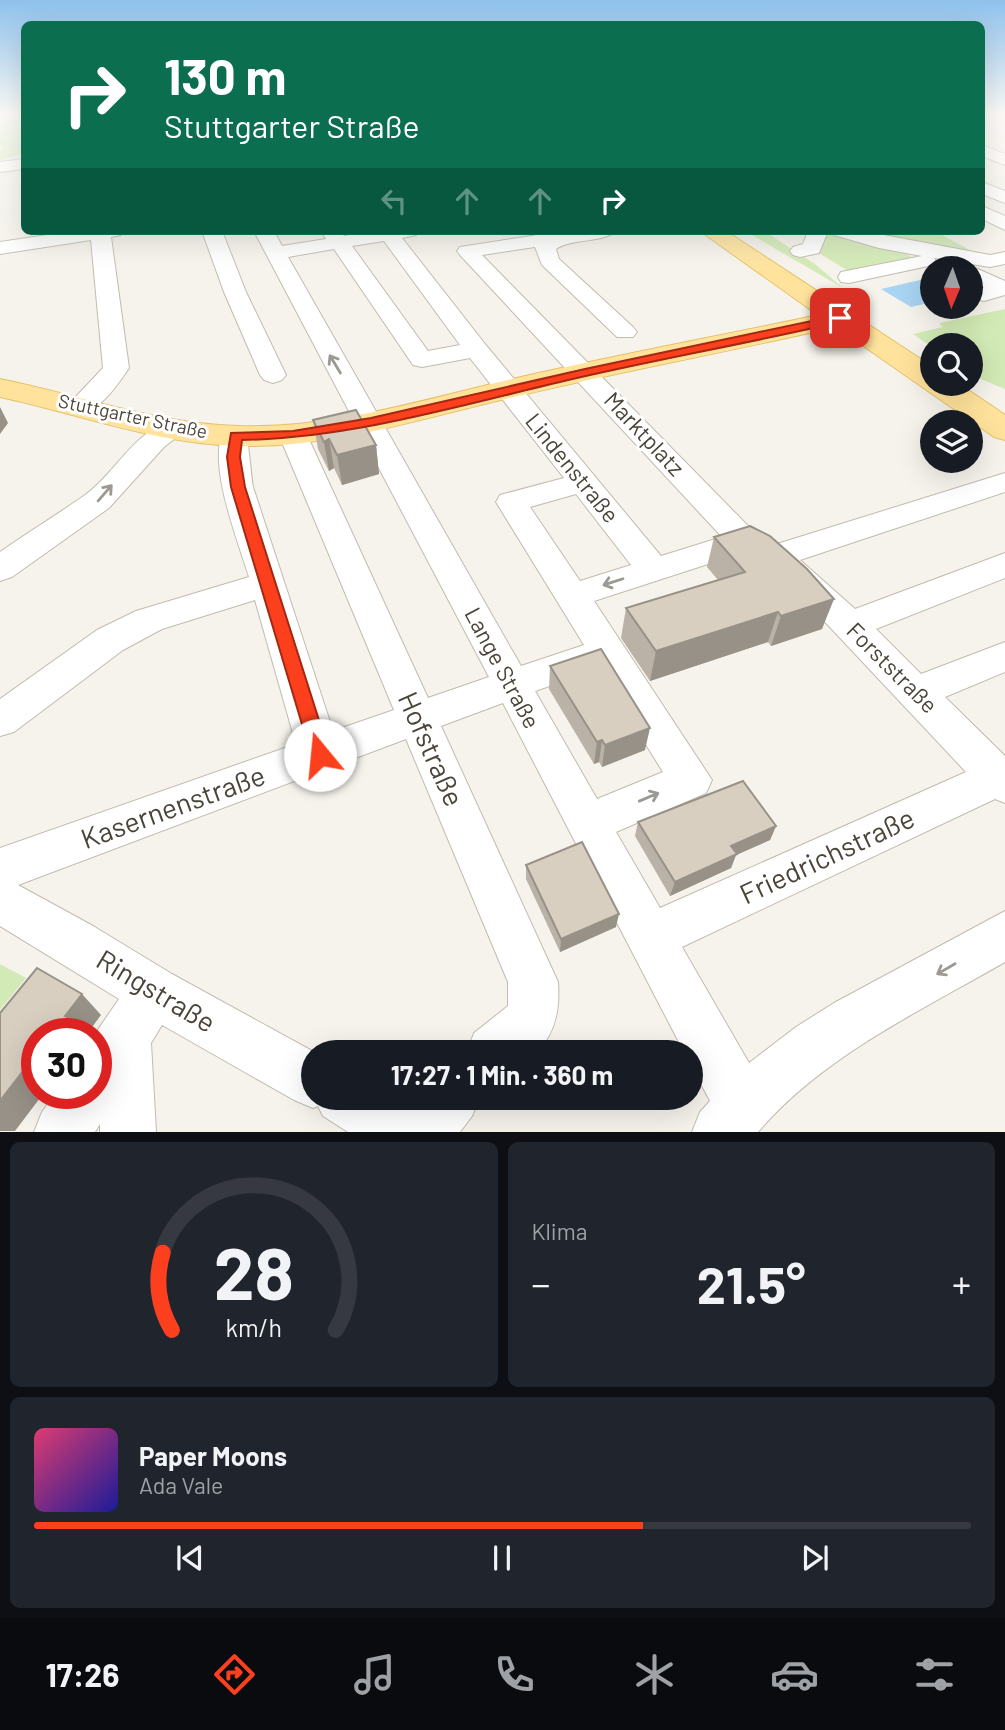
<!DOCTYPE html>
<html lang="de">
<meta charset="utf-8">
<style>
body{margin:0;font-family:Barlow,sans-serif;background:#20242c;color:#f1f3f6;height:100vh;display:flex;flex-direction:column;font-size:26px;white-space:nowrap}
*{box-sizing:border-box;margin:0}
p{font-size:23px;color:#9ea1a6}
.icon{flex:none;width:38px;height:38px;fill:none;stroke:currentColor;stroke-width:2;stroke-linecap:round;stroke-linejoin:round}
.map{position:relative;height:1132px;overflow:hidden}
.side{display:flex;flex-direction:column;gap:10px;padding:10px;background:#0d0f14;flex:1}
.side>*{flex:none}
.guide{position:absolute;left:21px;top:21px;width:964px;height:214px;border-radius:10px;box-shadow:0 7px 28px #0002;background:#0b6e4f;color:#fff;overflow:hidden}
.needle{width:46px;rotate:182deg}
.controls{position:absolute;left:920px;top:256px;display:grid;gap:14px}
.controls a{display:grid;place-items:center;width:63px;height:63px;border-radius:50%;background:#171b24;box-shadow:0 7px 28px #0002;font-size:35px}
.speed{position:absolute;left:21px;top:1018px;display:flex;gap:14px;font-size:35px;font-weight:700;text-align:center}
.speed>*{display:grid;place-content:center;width:91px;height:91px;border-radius:50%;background:#171b24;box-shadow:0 7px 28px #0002;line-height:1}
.speed .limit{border:10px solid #d22;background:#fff;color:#111}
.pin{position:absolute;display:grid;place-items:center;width:60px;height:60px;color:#fff;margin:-30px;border-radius:14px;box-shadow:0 4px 10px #0006}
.me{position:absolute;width:77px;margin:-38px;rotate:343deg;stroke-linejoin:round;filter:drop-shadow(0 0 5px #0008)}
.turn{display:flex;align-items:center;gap:24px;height:147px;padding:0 28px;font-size:32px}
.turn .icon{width:91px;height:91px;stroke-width:2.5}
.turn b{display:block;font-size:49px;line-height:60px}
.lanes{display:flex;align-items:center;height:66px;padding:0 28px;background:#0003;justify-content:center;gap:35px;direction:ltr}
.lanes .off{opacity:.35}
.big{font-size:52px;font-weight:700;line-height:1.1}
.side .widget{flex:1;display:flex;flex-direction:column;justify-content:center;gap:10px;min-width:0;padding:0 24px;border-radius:10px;background:#20242c}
.side .dial{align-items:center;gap:0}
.dial svg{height:182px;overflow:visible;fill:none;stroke:#363941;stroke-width:7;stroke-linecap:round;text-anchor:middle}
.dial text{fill:#f1f3f6;stroke:none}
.song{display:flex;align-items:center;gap:21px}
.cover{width:84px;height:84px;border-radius:10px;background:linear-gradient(135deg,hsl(340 70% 55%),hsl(240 70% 35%))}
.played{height:7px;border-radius:4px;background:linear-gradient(90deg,#fc3f1d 65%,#363941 65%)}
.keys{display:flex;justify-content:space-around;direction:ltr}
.heat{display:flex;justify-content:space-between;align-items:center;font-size:38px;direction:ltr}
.side .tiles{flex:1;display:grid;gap:10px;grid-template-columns:1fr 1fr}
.widget:last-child{grid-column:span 2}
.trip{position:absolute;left:301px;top:1040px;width:402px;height:70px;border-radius:35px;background:#171b24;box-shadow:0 7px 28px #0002;font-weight:700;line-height:70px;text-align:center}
.dock{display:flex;height:112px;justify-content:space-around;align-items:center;background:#090b0e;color:#9ea1a6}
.dock .icon{width:49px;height:49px}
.dock .selected{color:#fc3f1d}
.dock b{font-size:32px;color:#f1f3f6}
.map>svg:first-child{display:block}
</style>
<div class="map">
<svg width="1005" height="1132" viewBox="0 0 1005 1132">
<rect width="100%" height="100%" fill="#f6f3ec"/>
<path fill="#d2eab5" d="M6,113H24V154L0,160V150L3,147L0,146V133Z
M745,231H764L815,264L843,288Z
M821,231C856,231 890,244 919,261L855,275L814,250Z
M876,231H935L984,258L896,242Z
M1005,309V389L971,375V345H933V348L913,334L943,327L939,323Z
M0,964L26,978L0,1010Z"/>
<path fill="#a9d4f2" d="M933,277V302L911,307L881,289Z"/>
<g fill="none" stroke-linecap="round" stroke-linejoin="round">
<defs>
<path id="minor" d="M982,145L1005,154V165L982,156Z
M24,159V169L0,172V162Z
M982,182L1005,191V203L982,194Z
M982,206L1005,216V230L982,219Z
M74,231H124L121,235L111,237L129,368C116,387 96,418 71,412L67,406L103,368L91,240L0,254V242Z
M202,231H222L246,292L286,375L282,380L273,383L264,380L260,375L224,292Z
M254,231H274L282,246L326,239L321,231H341L344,236L373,231H419L416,235L402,238L485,344L661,556L722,537L460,255L457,251L460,247L564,231H615C604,243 572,238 556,249L559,259L633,327L637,332L633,337H617L542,265L535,247L482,255L755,533L777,544L1005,473V492L800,560L855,609L1005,553V578L876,629L921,674L1005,642V672L945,697L1005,756V803L995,799L682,947L749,1063L796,1027L834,1003L1005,911V962C920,1011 823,1056 758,1132H692L700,1112L710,1101L691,1065V1052H684L503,703L441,726L558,982C560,1008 556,1034 536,1052H467L474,1033L508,1006V982L406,739L18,885L93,926L172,974L314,1052L313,1097H396L410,1105L416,1097H480L472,1116L460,1132H348L323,1116L318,1106L313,1108L294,1100L162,1025L151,1043L156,1132H100V1124L95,1132H34L42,1112L55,1094H96L95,1034L119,999L0,926V848L296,744L255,600L162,629L123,650L14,732L0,736V699L97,630L136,611L249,577C239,544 205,459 225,430L235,428L245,430C248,435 251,476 253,487L333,731L394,710L279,435L283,429L293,427L303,429L307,435L428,698L489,677ZM384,241L460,345L428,351L352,246ZM334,249L413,365L422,367L470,358L564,478L500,495L496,502L584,645L521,666L288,257ZM576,494L631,565L580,581L530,507ZM742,553L763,564L826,623L966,772L660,908L616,832L706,793L712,780L594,601ZM599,669L663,772L597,799L535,691Z
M808,231H828L819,253L800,257L793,255L790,251L793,247L803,244Z
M831,231H862L990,255L1005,252V264L990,267L934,258L936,261L933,265L849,283L841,282L838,277L841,272L922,256L879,248L834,235Z
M971,266L1005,281V295L984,301L976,299L973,294L976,289L984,287L971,281V268H963Z
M174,420L184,422L188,428L164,447L109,508L12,577L0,581V552C28,532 57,515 85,495C116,473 134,430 174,420Z"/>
<path id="major" d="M700,231H726L933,367V383H958L1005,415V440L994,437L836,327C727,352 618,372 509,398C420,419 331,448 239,446C157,444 79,414 0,397V379C79,395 157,424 238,426C330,429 419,401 508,380C611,356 715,337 818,315Z"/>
</defs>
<use href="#minor" stroke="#c2bbae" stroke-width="2"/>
<use href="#major" stroke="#e6c16a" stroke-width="2"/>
<use href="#minor" fill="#fff" fill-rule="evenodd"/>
<use href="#major" fill="#ffe39c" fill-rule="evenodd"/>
</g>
<path fill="#bab2a6" d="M313,420L376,445L379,474L342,485L334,468L329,471L318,449Z
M714,537L822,629L771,646L768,642L650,681L621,638L626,608L718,580L707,567Z
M550,666L645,750L602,767L599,762L594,764L549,689Z
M638,822L776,826L770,840L736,855L731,868L670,896L635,836Z
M526,865L616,927L560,952L526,879Z"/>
<path fill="#979187" d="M0,407L8,423L0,434Z
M329,439L334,468L329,471L324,442Z
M376,445L379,474L342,485L337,455Z
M834,599L822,629L771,646L781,616Z
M778,612L768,642L650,681L656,651Z
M650,728L645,750L602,767L605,745Z
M602,740L599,762L594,764L597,742Z
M776,826L770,840L736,855L731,868L670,896L675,882L731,846Z
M619,914L616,927L560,952L561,939Z
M82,994L101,1015L87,1034H66L65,1016Z
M37,1053V1094H43L15,1131H0V1101Z"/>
<path fill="#d8cfc1" stroke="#979187" stroke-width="2" d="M356,410L376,445L337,455L329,439L324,442L313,420Z
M750,526L770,536L807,569L834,599L781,616L778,612L656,651L626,608L745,572L714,537Z
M601,649L650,728L605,745L602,740L597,742L550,666Z
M743,781L776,826L731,846L737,854L675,882L638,822Z
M582,842L619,914L561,939L526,865Z
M37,968L82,994L65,1016L72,1019V1026L66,1034H37V1053L0,1101V1013Z"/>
<defs><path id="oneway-shaft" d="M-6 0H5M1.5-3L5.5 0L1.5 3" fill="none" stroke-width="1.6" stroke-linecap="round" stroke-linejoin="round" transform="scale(1.75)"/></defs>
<g stroke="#9c9892">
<use href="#oneway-shaft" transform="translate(335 364) rotate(-121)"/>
<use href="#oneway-shaft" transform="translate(105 493) rotate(-49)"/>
<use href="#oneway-shaft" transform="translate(613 582) rotate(162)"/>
<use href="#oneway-shaft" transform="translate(649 797) rotate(-23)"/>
<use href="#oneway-shaft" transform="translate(946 969) rotate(150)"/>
</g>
<linearGradient id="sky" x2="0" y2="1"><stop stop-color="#8fc1ec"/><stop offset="0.42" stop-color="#fbfaf6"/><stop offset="1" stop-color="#fbfaf6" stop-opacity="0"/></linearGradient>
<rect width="1005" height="272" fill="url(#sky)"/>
<path fill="#fc3f1d" stroke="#a42913" stroke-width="2" d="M840,315L844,316V321C751,343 657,359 564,381C458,406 351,438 242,440L240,457L245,487L330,755L327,761L320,763L313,761L231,487L227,457L231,433L293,431L371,418L585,369Z"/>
<g text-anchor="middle" stroke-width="6" stroke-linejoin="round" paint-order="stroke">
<g font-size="19" fill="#4b4439" stroke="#fff">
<text transform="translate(133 416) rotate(12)" y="7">Stuttgarter Straße</text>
</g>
<g font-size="23" fill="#4b4439" stroke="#fff">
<text transform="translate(644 434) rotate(47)" y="8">Marktplatz</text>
<text transform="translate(572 468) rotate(51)" y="8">Lindenstraße</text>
<text transform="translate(502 668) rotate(62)" y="8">Lange Straße</text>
<text transform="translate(892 668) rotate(45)" y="8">Forststraße</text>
</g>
<g font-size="28" fill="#4b4439" stroke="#fff">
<text transform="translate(431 749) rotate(66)" y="10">Hofstraße</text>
<text transform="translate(173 807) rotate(-20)" y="10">Kasernenstraße</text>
<text transform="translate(827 856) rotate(-25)" y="10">Friedrichstraße</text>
<text transform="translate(156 991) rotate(31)" y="10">Ringstraße</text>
</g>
</g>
</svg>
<div class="controls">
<a><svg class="needle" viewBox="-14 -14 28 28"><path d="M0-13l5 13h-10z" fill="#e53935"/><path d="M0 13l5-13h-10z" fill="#9ea1a6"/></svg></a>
<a><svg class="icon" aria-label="search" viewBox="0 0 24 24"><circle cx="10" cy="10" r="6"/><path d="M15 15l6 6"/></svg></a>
<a><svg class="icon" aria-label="layers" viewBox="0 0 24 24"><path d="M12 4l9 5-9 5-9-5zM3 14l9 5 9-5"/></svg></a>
</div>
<div class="speed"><div class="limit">30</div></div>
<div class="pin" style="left:840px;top:318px;background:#d93025"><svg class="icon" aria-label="arrive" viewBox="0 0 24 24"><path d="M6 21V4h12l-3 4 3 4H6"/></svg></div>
<svg class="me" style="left:320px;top:755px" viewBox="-20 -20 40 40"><circle r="19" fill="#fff"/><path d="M0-13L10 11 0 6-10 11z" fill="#fc3f1d"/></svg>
<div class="trip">17:27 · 1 Min. · 360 m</div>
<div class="guide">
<div class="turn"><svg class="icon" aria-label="right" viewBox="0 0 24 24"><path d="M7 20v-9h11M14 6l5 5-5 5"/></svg><div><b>130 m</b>Stuttgarter Straße</div></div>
<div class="lanes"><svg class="icon off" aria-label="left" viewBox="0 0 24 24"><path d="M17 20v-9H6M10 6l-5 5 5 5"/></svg><svg class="icon off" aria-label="ahead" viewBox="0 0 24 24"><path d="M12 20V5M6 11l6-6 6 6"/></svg><svg class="icon off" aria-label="ahead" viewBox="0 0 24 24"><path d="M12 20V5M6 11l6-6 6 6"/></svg><svg class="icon" aria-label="right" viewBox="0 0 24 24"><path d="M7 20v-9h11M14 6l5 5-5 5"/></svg></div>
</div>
</div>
<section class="side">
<div class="tiles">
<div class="widget dial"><svg viewBox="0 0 100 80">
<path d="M14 69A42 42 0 1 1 86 69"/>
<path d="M14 69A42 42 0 0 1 10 35" stroke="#fc3f1d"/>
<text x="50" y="56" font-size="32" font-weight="700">28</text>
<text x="50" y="72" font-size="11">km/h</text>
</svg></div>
<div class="widget"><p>Klima</p>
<div class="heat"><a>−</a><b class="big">21.5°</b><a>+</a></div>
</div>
<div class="widget">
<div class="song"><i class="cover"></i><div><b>Paper Moons</b><p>Ada Vale</p></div></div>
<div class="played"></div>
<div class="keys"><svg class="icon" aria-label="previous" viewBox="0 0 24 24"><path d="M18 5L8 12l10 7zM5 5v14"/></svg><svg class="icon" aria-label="pause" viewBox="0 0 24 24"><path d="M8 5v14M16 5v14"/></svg><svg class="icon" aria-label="next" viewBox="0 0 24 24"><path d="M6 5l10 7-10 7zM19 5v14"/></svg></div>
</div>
</div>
</section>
<nav class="dock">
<b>17:26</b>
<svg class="icon selected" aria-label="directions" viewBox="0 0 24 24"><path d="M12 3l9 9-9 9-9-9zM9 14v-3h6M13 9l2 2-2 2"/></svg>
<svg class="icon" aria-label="music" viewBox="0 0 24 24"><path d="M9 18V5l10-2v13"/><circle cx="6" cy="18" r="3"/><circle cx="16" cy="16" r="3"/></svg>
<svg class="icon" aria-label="phone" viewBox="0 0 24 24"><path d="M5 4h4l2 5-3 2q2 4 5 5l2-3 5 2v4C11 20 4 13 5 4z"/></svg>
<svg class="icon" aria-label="climate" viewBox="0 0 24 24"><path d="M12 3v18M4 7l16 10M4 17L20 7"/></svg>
<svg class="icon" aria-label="car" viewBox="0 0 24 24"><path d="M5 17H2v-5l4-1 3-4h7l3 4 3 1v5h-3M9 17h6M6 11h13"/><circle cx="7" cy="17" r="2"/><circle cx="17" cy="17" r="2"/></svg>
<svg class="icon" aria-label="filters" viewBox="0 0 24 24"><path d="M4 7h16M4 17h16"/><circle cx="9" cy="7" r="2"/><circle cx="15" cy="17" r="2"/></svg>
</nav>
